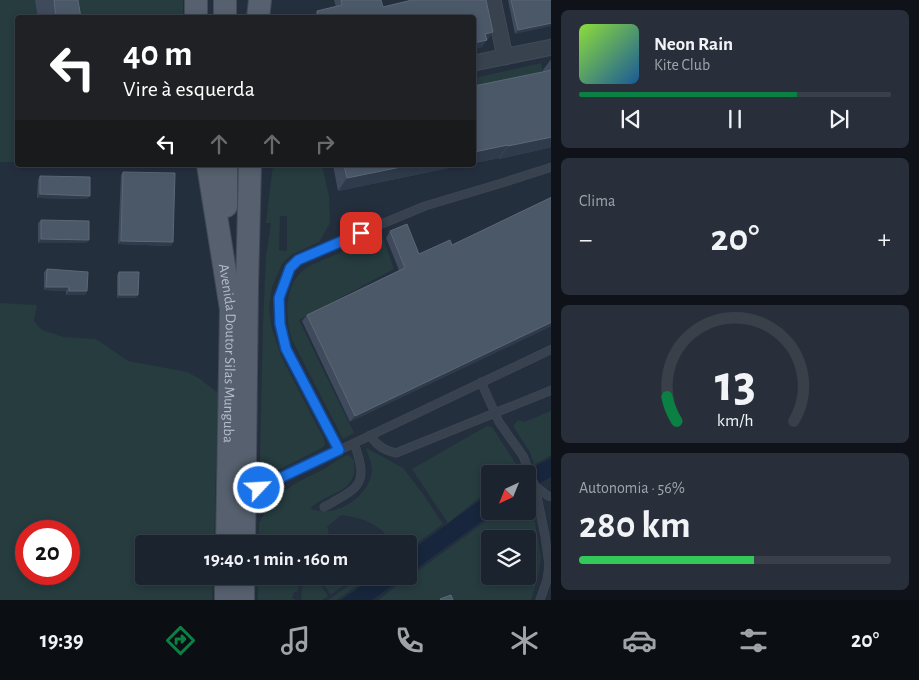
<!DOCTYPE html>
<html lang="pt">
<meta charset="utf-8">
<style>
body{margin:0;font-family:"Alegreya Sans",sans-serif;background:#282f3a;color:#f1f3f6;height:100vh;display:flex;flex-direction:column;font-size:19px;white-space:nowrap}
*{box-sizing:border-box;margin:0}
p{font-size:16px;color:#a0a4aa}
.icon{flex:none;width:28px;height:28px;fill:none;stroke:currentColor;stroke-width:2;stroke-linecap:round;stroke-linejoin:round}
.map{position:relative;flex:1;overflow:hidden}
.details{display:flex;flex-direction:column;gap:10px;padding:10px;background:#0f1319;width:368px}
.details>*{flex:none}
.guide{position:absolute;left:15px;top:15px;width:461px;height:152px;border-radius:5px;box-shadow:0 2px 8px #0003,0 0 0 1px #39404a;background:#202124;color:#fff;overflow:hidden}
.needle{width:32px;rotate:223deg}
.tools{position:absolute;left:481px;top:465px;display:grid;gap:10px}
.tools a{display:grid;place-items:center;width:55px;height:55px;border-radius:5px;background:#1b232e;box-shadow:0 2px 8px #0003,0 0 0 1px #39404a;font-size:25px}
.speed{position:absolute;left:15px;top:520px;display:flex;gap:10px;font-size:25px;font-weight:700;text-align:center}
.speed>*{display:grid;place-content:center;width:65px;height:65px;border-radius:50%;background:#1b232e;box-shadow:0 2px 8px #0003,0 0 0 1px #39404a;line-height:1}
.speed .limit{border:8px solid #d22;background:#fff;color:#111}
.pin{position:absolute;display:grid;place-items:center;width:42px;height:42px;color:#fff;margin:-21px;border-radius:10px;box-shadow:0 2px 8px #0006}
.me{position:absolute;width:55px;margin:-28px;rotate:65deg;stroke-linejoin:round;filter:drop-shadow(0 0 4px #0008)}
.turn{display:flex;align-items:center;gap:18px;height:105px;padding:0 25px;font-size:22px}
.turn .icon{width:65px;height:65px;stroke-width:2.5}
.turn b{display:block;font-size:35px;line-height:42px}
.lanes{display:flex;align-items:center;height:48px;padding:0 25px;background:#0003;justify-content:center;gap:25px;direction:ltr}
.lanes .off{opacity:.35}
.big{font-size:38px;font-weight:700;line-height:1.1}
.details .widget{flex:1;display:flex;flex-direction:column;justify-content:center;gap:8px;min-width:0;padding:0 18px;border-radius:8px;background:#282f3a}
.details .dial{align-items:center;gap:0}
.dial svg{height:130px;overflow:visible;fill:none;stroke:#39404a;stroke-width:7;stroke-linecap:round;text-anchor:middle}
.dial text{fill:#f1f3f6;stroke:none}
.song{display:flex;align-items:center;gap:15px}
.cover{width:60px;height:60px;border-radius:8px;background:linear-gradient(135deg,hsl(90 70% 55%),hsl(210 70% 35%))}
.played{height:5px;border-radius:2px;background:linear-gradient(90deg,#0b8043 70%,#39404a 70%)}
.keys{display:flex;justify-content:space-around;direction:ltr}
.heat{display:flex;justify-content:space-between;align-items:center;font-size:28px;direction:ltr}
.charge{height:8px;border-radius:4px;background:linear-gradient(90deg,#34c759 56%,#39404a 0)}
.trip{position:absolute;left:135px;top:535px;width:282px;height:50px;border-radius:5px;background:#1b232e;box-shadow:0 2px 8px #0003,0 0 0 1px #39404a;font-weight:700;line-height:50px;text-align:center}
.tab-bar{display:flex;height:80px;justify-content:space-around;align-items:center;background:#0b0e12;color:#a0a4aa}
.tab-bar .icon{width:35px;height:35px}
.tab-bar .current{color:#0b8043}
.tab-bar b{font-size:22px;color:#f1f3f6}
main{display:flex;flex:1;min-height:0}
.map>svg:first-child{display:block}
</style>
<main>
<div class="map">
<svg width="552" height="600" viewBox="0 0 552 600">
<rect width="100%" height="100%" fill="#242f3e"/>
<path fill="#263c3f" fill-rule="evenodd" d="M0,0H183V17L18,18L17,162H0Z
M541,63L544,80L474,94V78Z
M273,165H322L329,196L330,223L319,242L291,255L282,264L272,287L269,308L272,329L281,356L324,439L325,445L320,449L270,474L269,466L260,461V458L263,323L266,257L271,223H266ZM280,216H287V251L279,250Z
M382,235L394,269L299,320L354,433L343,439L292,340C284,315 284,281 309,266Z
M0,303L37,305L34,321L42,330L64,337L96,339L128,361L187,372L200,379L218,393L214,544H144V576H213L212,600H0ZM26,531H69V574H26Z
M551,411V455L534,465L530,452L513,426L518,420L524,422Z
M487,426L492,427L518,467L509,474H490V489L448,523L412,469Z
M366,448L403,468L423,494L443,524L409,549V544H391C384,524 359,517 341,515L327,527L329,532L323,540L324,544H259V523L270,505H277V499C289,484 307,478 324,469C333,464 339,457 349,455L354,461C359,495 326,491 310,509C316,510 323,512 329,511C349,509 370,491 372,471C372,463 368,455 366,448Z
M529,490L541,556L538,577L531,600H378L500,511H528V491ZM490,539H528V576H490Z
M258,576H302L297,592H294L292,598L297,600H258Z
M306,576H314L328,596L322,600H301L302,594L301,593Z
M332,576H355L331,595L323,583Z
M362,576H371L337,600H328Z"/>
<path fill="#17263c" d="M551,458V477L528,489V474H520Z
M490,493V511H496L409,574V552Z
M375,576H406L372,600H341Z"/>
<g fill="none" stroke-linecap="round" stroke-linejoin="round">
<defs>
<path id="lane" d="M481,382L499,422L523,456L535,486L545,536L549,565L547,580L540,600
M370,435C377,446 384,450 396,453L552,390
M339,450L292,362C276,329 269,280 305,256L425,206L502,183L552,167
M535,486L548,496L552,497
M247,494L552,349
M324,507C360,487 369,485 354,443"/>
<path id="street" d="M493,0L505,57
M474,63L552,47"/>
<g id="primary">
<path d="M196,18V0"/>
<path d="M225,18V0"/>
<path d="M258,18L260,0"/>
<path id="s1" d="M208,165L231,309L227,544"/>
<path d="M226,165V206"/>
<path d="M244,544L247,287L250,165"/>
<path d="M226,600V576"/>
<path d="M243,600V576"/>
</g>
</defs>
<use href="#lane" stroke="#414a57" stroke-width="9"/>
<use href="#street" stroke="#414a57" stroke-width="17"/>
<use href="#primary" stroke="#414a57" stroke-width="24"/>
<use href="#lane" stroke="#38414e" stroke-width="8"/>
<use href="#street" stroke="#38414e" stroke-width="15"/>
<use href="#primary" stroke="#56606e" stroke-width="22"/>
</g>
<path fill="#3f4b5c" d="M35,0H78L81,18H38Z
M334,0H381L383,7L412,0H486L493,32L488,39H487L482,47L474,49V18H313L317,11L336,7Z
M508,0H552L515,34Z
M552,58V147L499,159V158L474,163V86L543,72V70Z
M333,165H463L338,191Z
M123,172L173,242L171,246L118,244L121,175Z
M40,176L87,199L37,198L38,180Z
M552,197L350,422L302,321L307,315L399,270L386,238L390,231L419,254L452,245Z
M41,220L86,243H38V223Z
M47,269L87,291L85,295H66V291L44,290V272Z
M119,272L136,298H117V275Z"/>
<path fill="#2f3b4b" d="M552,23V26L515,34L518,30Z
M493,32L488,39L481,40L485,34Z
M487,40L482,47L474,49V43Z
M552,137V147L499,159L508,146Z
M508,145L499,158L474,163V152Z
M411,165H463L338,191L347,178Z
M40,194L90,196L87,199L37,198Z
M41,239L89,240L86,243H38Z
M121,241L173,242L171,246L118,244Z
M46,287H69L66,291L44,290Z
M69,291H87L85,295H66Z
M119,295H138L136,298H117Z
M552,322V326L350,422L355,416Z"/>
<path fill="#4b5868" stroke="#5c6777" d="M54,0H78L81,18H56Z
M341,0H381L383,7L412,0H486L493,32L485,34L487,40L474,43V18H319L317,11L342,5Z
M511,0H552V23L518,30Z
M552,70V137L508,146V145L474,152V86Z
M344,165H411L347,178Z
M123,172L175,173L173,242L121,241Z
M40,176L90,177V196L40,194Z
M552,197V322L355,416L307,315L405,268L390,231L407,224L419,254L450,240L452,245Z
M41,220L89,221V240L41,239Z
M47,269L88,272L87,291H69V287H46Z
M119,272H139L138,295H119Z
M451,595L453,600H441L440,599Z"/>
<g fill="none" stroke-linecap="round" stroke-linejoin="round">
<defs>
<path id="route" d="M259,488L339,450L286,349L280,324L279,298L290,268L298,260L361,233"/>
</defs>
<use href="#route" stroke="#114b97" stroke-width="12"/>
<use href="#route" stroke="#1a73e8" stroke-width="9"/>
</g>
<g text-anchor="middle" stroke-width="5" stroke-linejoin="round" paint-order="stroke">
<g font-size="15" fill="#b4bcc9" stroke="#1d2633">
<text dy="5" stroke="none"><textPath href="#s1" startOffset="190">Avenida Doutor Silas Munguba</textPath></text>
</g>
</g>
</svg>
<div class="tools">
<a><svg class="needle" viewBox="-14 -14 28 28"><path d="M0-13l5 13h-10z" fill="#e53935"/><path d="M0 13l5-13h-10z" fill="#a0a4aa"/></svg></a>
<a><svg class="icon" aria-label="layers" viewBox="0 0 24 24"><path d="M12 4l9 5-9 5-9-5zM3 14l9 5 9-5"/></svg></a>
</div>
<div class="speed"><div class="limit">20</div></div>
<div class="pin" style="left:361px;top:233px;background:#d93025"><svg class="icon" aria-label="arrive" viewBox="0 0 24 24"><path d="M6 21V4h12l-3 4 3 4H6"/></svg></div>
<svg class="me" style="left:259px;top:488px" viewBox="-20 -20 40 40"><circle r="17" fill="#1a73e8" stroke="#fff" stroke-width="3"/><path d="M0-11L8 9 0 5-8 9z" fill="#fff"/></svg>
<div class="trip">19:40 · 1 min · 160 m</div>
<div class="guide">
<div class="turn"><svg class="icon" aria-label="left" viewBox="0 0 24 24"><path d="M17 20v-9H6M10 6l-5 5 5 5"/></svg><div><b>40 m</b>Vire à esquerda</div></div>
<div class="lanes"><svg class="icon" aria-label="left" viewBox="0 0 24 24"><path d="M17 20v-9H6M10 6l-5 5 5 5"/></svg><svg class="icon off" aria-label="ahead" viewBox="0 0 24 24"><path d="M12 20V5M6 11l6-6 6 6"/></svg><svg class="icon off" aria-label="ahead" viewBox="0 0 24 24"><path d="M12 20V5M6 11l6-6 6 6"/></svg><svg class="icon off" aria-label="right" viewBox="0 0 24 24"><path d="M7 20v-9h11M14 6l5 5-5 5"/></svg></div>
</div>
</div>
<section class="details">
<div class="widget">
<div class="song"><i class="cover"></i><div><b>Neon Rain</b><p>Kite Club</p></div></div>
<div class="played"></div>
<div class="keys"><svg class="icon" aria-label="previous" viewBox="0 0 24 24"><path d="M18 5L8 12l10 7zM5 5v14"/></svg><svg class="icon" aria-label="pause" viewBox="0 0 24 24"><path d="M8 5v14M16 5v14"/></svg><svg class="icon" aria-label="next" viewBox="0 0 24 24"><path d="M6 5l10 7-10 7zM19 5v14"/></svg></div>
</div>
<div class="widget"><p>Clima</p>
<div class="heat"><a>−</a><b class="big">20°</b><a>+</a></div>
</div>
<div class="widget dial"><svg viewBox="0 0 100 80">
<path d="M14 69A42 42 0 1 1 86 69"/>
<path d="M14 69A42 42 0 0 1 8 54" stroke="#0b8043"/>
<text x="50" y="56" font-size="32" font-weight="700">13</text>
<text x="50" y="72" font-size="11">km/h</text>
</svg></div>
<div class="widget"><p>Autonomia · 56%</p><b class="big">280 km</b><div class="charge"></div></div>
</section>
</main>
<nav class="tab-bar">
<b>19:39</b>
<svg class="icon current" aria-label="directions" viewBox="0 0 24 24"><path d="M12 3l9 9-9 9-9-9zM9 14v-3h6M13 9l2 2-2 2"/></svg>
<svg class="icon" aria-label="music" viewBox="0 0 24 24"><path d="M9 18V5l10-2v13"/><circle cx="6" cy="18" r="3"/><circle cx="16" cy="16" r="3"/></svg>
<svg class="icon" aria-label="phone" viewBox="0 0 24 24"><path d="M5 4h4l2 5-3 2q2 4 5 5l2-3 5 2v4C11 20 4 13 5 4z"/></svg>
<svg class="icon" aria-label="climate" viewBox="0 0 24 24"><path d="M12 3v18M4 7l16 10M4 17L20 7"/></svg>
<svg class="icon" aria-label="car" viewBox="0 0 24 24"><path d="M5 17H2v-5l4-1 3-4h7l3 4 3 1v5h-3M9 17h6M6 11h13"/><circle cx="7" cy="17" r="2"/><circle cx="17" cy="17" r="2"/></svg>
<svg class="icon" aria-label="filters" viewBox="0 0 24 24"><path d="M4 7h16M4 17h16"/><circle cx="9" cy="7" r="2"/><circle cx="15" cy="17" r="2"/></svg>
<b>20°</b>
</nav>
